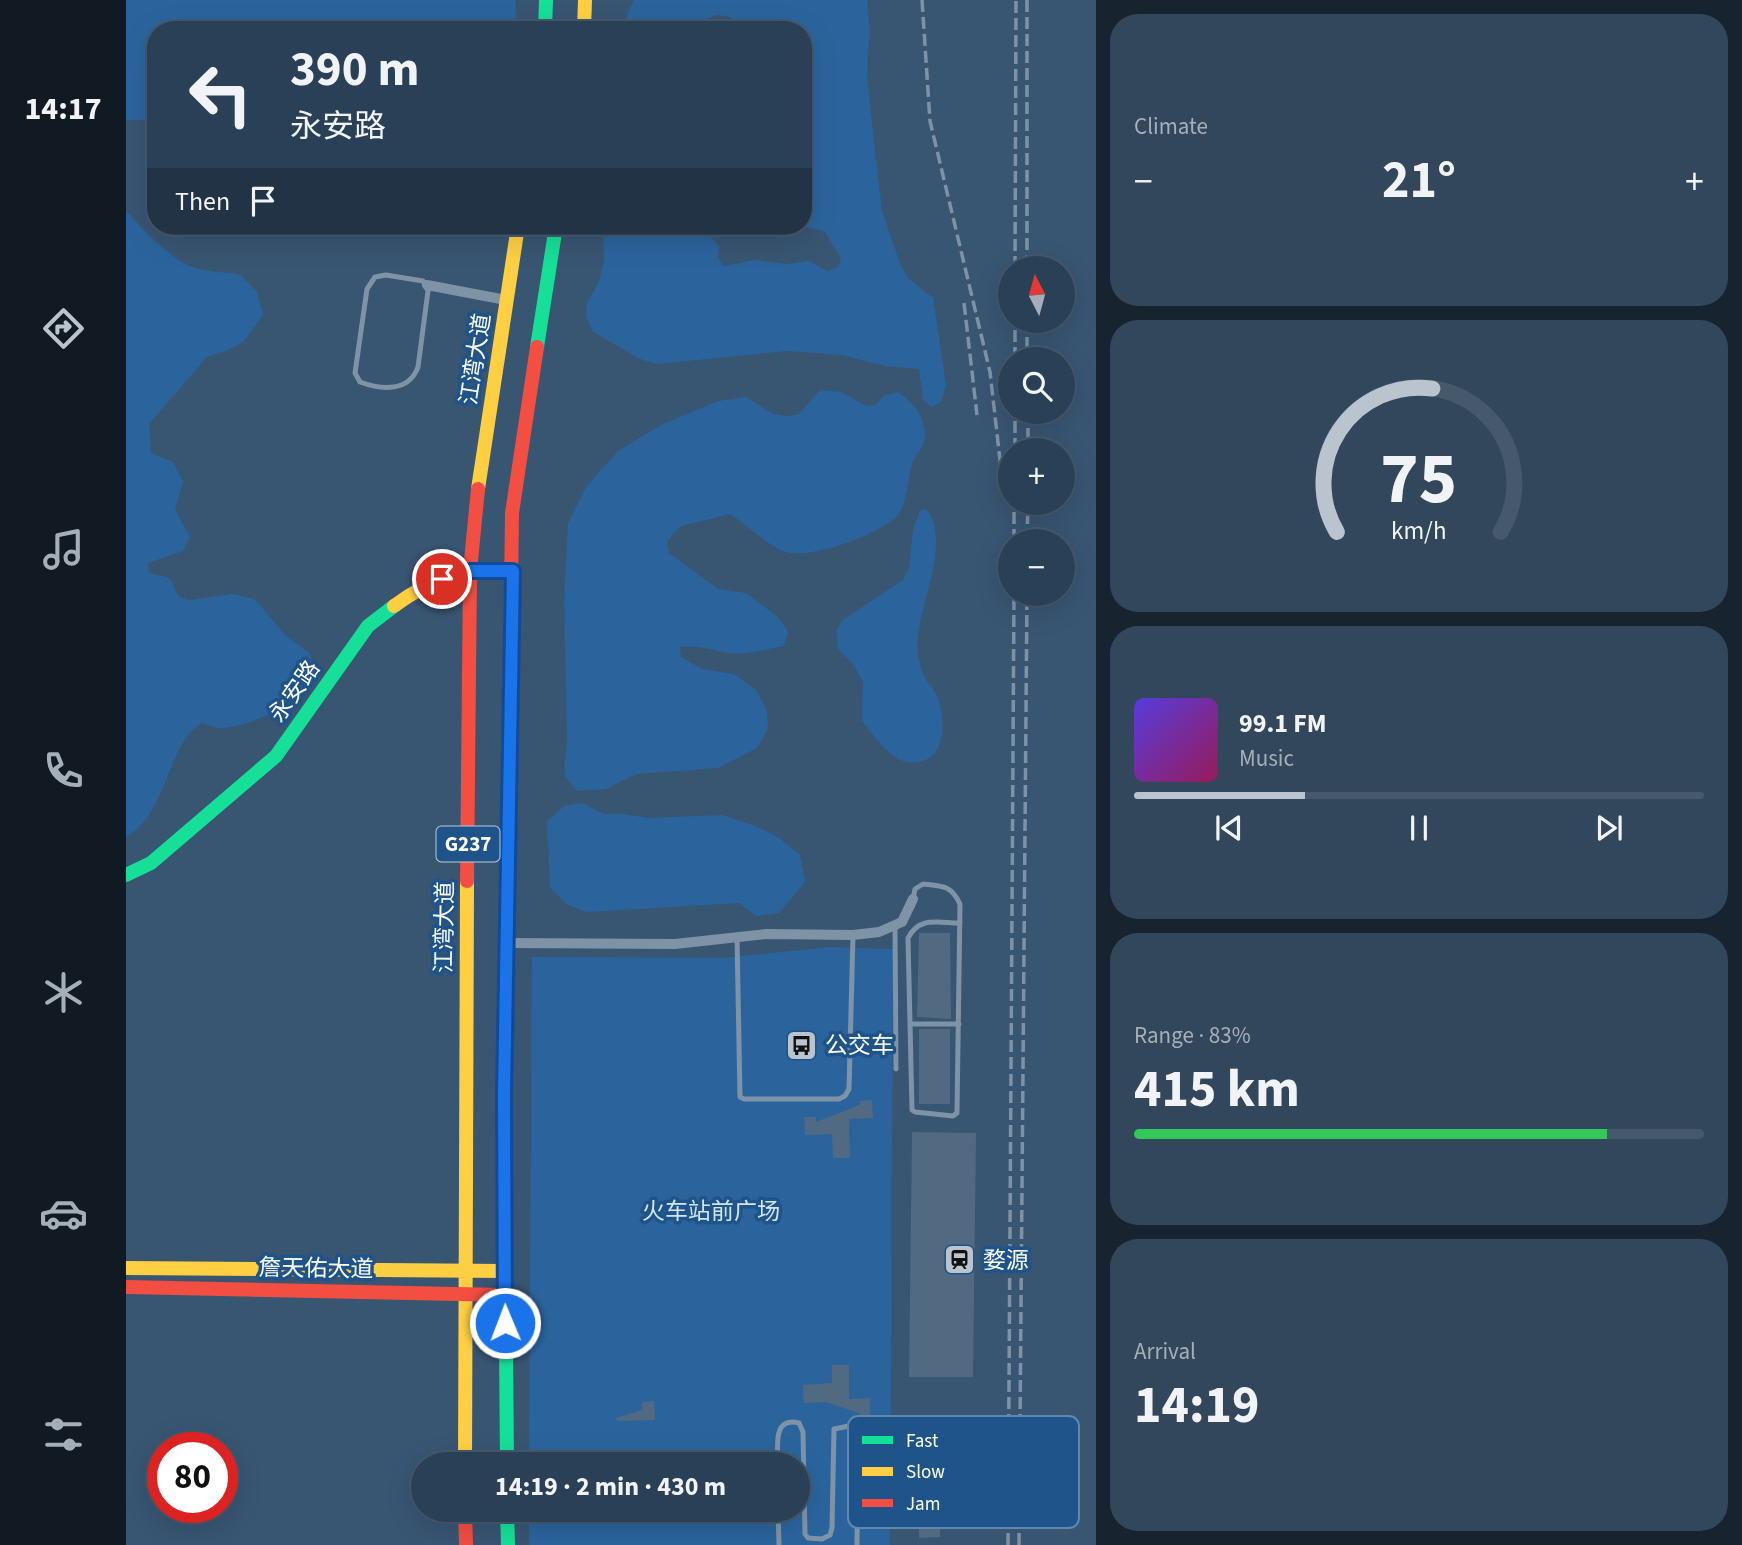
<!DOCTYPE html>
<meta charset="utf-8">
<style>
body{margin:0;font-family:"Source Sans 3","Noto Sans SC",sans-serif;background:#32475c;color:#f1f3f6;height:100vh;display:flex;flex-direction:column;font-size:26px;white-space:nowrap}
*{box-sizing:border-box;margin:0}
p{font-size:23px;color:#a5afb9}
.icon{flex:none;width:38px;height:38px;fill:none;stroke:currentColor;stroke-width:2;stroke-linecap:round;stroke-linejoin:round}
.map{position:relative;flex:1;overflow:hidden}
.side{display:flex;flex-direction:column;gap:14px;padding:14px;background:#17232f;width:646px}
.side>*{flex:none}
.top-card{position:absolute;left:21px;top:21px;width:665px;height:214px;border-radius:28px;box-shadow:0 7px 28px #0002,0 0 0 2px #46596c;background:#2a4056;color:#f1f3f6;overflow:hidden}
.needle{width:46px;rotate:354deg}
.fabs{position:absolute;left:872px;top:256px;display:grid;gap:14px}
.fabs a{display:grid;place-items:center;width:77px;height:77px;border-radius:50%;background:#2a4056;box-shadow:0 7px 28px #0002,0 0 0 2px #46596c;font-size:35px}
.speed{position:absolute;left:21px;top:1432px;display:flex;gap:14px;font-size:35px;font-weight:700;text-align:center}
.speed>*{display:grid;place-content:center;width:91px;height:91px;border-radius:50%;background:#2a4056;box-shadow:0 7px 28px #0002,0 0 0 2px #46596c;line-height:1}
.speed .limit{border:10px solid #d22;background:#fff;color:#111}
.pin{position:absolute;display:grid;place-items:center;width:60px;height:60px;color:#fff;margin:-30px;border:4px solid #fff;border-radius:50%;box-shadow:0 2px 7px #0007}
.me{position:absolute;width:77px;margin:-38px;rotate:359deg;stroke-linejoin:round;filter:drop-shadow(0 0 5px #0008)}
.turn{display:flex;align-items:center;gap:24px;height:147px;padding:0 28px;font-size:32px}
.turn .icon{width:91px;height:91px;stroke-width:2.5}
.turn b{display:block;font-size:49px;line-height:60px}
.then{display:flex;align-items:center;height:66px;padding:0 28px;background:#0003;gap:14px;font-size:26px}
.big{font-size:52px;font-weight:700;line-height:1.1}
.side .tile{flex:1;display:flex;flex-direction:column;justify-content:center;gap:10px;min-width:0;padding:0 24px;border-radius:28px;background:#32475c}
.side .dial{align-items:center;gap:0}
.dial svg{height:182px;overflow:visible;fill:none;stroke:#46596c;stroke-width:7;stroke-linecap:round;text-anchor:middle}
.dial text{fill:#f1f3f6;stroke:none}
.song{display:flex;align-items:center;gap:21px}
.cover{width:84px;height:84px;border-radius:10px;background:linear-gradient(135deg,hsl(250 70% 55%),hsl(330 70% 35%))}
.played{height:7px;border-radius:4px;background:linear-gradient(90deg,#b9c4ce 30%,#46596c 30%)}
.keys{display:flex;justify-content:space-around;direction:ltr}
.heat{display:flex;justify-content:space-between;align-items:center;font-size:38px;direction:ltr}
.charge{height:10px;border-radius:5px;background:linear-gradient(90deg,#34c759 83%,#46596c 0)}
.trip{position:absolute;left:285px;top:1452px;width:399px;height:70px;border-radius:35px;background:#2a4056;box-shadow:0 7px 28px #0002,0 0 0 2px #46596c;font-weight:700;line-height:70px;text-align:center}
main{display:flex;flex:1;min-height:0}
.dock{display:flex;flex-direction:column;width:126px;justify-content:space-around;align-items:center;background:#111a22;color:#a5afb9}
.dock .icon{width:49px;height:49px}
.dock .active{color:#b9c4ce}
.dock b{font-size:32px;color:#f1f3f6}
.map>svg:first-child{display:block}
</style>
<main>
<nav class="dock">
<b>14:17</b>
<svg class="icon active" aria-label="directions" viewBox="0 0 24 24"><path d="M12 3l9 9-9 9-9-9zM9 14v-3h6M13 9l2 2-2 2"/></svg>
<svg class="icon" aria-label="music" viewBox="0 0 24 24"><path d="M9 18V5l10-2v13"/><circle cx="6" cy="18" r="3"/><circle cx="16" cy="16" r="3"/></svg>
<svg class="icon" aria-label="phone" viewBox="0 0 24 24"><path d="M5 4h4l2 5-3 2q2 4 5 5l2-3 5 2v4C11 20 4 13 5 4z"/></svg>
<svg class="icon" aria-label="climate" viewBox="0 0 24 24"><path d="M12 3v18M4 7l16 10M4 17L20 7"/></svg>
<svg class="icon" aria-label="car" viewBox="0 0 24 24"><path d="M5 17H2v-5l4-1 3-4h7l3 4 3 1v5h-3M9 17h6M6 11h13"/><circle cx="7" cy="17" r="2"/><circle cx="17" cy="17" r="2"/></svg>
<svg class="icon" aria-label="filters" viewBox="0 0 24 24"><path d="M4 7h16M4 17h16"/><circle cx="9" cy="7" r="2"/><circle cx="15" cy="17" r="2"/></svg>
</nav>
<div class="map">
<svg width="971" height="1545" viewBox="0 0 971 1545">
<rect width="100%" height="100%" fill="#385572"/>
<path fill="#2b649d" d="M0,0H389L390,21L379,30H30V120H0Z
M508,0H741L744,34L741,60L742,89L756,211L774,264L783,279L807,298L820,385L815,402L805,407L797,400L793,369L759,366L717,355L660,351L531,364L514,359L467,332L460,316L461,303L473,281L478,262L477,226H575L593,246L592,257L598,266L629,260L660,264L683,261L701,271L712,267L715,258L698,231L673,226H677V30H607L604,17L590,15L560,30H494Z
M0,211C15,227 43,258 64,266C79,272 97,272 113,274L131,292L137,315L117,342L100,351L81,357L23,424L25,453L47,462L57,482L49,509L64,537L57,551L22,563L23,573L44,578L52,596L63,600L106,594L129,599L159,635L184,653C191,697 135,724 97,728C91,729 83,725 76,723C71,727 63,732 60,738C39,769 35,817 0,837Z
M694,390L715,392L741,406L749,405L759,395L772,392C788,402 802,420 798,441C797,449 788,456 786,464C781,481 782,507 768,519C747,536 682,561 657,551C643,546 618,523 604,514L555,526L541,541L543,553L592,589L620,593L653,618L662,632L658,646C641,649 620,655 603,653C585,650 572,645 554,647L555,657L576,669L608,674L630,690L641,711L642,729L631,748L592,768L510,774L480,789L451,791L438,775L441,738L438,600L442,523L460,487L492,451L535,425L592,401L620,397L647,414L662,416L673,414Z
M800,509C825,536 796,602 792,634C790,648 793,663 798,676C801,683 807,687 810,694C820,714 822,757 793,762C767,767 751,739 736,721L737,682L727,664L712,649L710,631L718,619L777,580L783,568L787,530L794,510Z
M456,803L478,814H496L523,818L596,815L627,825L652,837L674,855L679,882L653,913L630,916L613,903L461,912L440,904L424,887L421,821L438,806Z
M704,947L767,949L764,1545H403V1510H672V1465H403L406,957L597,958Z"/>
<path fill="#526a81" d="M793,933H824L825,1019L791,1017Z
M793,1029H824V1104H793Z
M746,1100L747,1118L723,1119L724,1158H707L706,1134L679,1135L678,1117H690V1122L734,1105V1101Z
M786,1132L850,1133L847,1377H783Z
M706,1365H723V1399L744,1398V1417H733V1413L700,1402L678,1403L677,1385L706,1383Z
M528,1401L529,1420L491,1421L490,1418L516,1410V1402Z
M792,1449H814V1537L793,1538Z"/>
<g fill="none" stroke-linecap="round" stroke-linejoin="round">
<path stroke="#7f93a7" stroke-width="5" d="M260,275L297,281L302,291L292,367C283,392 256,390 234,382L229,373L241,289L249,277Z
M787,899L789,889L797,884C816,886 825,885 834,904L831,1113L827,1116L789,1112L786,1110L782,938C793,916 812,923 834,923
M769,926L770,1069
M611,937L614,1097L618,1099H713L719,1096L723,1089L727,935
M784,1024H833
M652,1465C652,1448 646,1416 673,1423L677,1432L679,1534L682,1538L696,1539L704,1535L706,1528L708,1429L723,1426L730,1430L732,1437L731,1545
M652,1510L653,1545"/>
<path stroke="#7f93a7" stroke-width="10" d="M301,285L380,300
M381,943L549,944L640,934L727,935L753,932L776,922L787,899"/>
<path stroke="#16e098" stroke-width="14" d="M419,30L420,0
M411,347L430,226
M0,875L25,863L150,756L242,626L268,606
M381,887L378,1094L381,1465
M381,1510L382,1545"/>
<path stroke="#ffcf43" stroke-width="14" d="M458,30L459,0
M352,489L392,226
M268,606C308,576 338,571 387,571
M0,1268L378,1271
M339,1465L341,881"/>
<path stroke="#f24e42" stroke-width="14" d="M341,881L344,571L352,489
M381,887L386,513L411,347
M0,1287L378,1295
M339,1510L340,1545"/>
<path stroke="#7f92a5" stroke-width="3.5" stroke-dasharray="12 5" stroke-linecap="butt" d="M796,0L804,121L864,372L878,495
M901,0V268
M889,268L890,0
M838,303L851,415
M901,320V359
M889,359V320
M902,411V450
M889,450V411
M888,541V502
M901,541L902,502
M882,1545L888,593
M893,1545L901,593"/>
</g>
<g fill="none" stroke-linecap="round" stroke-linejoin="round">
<defs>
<path id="route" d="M316,579L344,571H387L378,1094L379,1323"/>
</defs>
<use href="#route" stroke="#114b97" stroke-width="18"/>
<use href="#route" stroke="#1a73e8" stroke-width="12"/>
</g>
<defs>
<symbol id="bus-square" viewBox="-11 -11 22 22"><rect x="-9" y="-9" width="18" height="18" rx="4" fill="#b9c4ce" stroke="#1f548b"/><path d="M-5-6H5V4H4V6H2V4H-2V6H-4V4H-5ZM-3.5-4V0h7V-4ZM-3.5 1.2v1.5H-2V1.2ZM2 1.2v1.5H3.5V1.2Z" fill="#111"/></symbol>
<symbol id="station-square" viewBox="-11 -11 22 22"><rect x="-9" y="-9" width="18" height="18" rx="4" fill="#b9c4ce" stroke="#1f548b"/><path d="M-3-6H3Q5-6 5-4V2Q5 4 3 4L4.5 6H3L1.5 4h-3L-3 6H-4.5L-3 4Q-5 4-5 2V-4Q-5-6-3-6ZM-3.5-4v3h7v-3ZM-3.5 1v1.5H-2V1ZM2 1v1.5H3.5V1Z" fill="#111"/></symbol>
</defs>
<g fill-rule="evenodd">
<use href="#bus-square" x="658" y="1028" width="35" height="35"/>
<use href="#station-square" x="816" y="1242" width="35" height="35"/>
</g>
<g text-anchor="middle" stroke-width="7" stroke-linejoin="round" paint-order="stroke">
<rect fill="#1f548b" stroke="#bcccdc" stroke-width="2" x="310.5" y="826.5" width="63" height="35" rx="5"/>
<g font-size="21" font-weight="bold" fill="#fff">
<text x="342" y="851">G237</text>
</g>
<g font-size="23" fill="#fff" stroke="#1f548b">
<text transform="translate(349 359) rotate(-81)" y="8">江湾大道</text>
<text transform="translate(168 691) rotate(-55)" y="8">永安路</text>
<text transform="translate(318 927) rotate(-89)" y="8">江湾大道</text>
<text transform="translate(190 1268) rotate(1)" y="8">詹天佑大道</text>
</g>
<g font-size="23" fill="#fff" stroke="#1f548b" text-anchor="start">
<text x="699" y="1053">公交车</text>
<text x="857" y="1268">婺源</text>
</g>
<g font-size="23" fill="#d1e5f8" stroke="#1f548b">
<text x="585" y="1219">火车站前广场</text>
</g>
</g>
<rect x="722" y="1416" width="231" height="112" rx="10" fill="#1f548b" stroke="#6287ae" stroke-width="2"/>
<rect x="736" y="1436" width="31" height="8" fill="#16e098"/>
<rect x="736" y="1467" width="31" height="9" fill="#ffcf43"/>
<rect x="736" y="1499" width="31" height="8" fill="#f24e42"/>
<g font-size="19" fill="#fff">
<text x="780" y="1447">Fast</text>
<text x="780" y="1478">Slow</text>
<text x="780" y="1510">Jam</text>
</g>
</svg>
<div class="fabs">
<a><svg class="needle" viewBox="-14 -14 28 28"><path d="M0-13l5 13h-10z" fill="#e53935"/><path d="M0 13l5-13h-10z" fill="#a5afb9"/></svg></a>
<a><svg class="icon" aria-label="search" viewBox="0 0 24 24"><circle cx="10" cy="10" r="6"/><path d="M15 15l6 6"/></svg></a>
<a>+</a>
<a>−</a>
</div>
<div class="speed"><div class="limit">80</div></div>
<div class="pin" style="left:316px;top:579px;background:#d93025"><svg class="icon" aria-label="arrive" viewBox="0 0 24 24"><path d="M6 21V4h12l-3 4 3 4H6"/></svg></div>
<svg class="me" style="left:379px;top:1323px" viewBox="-20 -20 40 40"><circle r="17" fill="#1a73e8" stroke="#fff" stroke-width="3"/><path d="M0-11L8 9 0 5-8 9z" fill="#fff"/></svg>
<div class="trip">14:19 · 2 min · 430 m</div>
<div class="top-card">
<div class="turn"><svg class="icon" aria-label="left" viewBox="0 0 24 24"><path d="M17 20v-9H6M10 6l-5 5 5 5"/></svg><div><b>390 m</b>永安路</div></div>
<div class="then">Then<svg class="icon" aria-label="arrive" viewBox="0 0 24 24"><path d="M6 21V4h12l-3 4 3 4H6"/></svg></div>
</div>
</div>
<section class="side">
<div class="tile"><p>Climate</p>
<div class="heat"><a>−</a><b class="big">21°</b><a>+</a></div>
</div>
<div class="tile dial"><svg viewBox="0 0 100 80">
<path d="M14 69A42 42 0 1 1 86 69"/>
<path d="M14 69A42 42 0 0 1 56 6" stroke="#b9c4ce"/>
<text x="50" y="56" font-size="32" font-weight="700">75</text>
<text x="50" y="72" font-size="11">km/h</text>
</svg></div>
<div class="tile">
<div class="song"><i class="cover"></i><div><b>99.1 FM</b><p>Music</p></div></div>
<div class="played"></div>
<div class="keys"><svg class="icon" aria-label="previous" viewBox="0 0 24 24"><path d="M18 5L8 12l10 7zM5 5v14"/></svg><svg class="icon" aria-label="pause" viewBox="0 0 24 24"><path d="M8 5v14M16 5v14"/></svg><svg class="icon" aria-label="next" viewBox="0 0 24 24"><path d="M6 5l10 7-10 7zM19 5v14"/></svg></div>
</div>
<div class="tile"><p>Range · 83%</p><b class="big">415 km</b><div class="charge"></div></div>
<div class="tile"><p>Arrival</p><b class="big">14:19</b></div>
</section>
</main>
